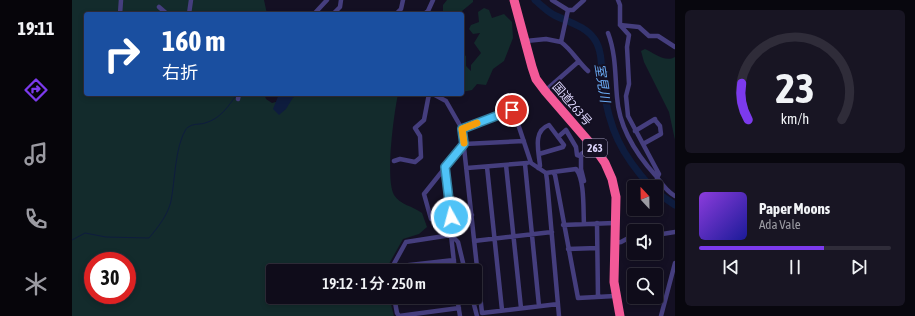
<!DOCTYPE html>
<html lang="ja">
<meta charset="utf-8">
<style>
body{margin:0;font-family:"Asap Condensed","Noto Sans JP",sans-serif;background:#181523;color:#f1f3f6;height:100vh;display:flex;flex-direction:column;font-size:15px;white-space:nowrap}
*{box-sizing:border-box;margin:0}
p{font-size:13px;color:#9b9ba2}
.icon{flex:none;width:22px;height:22px;fill:none;stroke:currentColor;stroke-width:2;stroke-linecap:round;stroke-linejoin:round}
.map{position:relative;flex:1;overflow:hidden}
.sheet{display:flex;flex-direction:column;gap:10px;padding:10px;background:#08070e;width:240px}
.sheet>*{flex:none}
.banner{position:absolute;left:12px;top:12px;width:380px;height:84px;border-radius:4px;box-shadow:0 2px 6px #0003,0 0 0 1px #2f2c39;background:#1a4fa0;color:#fff;overflow:hidden}
.needle{width:26px;rotate:338deg}
.buttons{position:absolute;left:555px;top:180px;display:grid;gap:8px}
.buttons a{display:grid;place-items:center;width:36px;height:36px;border-radius:4px;background:#0f0c1a;box-shadow:0 2px 6px #0003,0 0 0 1px #2f2c39;font-size:20px}
.speed{position:absolute;left:12px;top:252px;display:flex;gap:8px;font-size:20px;font-weight:700;text-align:center}
.speed>*{display:grid;place-content:center;width:52px;height:52px;border-radius:50%;background:#0f0c1a;box-shadow:0 2px 6px #0003,0 0 0 1px #2f2c39;line-height:1}
.speed .limit{border:6px solid #d22;background:#fff;color:#111}
.pin{position:absolute;display:grid;place-items:center;width:34px;height:34px;color:#fff;margin:-17px;border:2px solid #fff;border-radius:50%;box-shadow:0 1px 4px #0007}
.me{position:absolute;width:44px;margin:-22px;rotate:353deg;stroke-linejoin:round;filter:drop-shadow(0 0 3px #0008)}
.turn{display:flex;align-items:center;gap:14px;height:84px;padding:0 12px;font-size:18px}
.turn .icon{width:52px;height:52px;stroke-width:2.5}
.turn b{display:block;font-size:28px;line-height:34px}
.sheet .card{flex:1;display:flex;flex-direction:column;justify-content:center;gap:6px;min-width:0;padding:0 14px;border-radius:6px;background:#181523}
.sheet .dial{align-items:center;gap:0}
.dial svg{height:104px;overflow:visible;fill:none;stroke:#2f2c39;stroke-width:7;stroke-linecap:round;text-anchor:middle}
.dial text{fill:#f1f3f6;stroke:none}
.song{display:flex;align-items:center;gap:12px}
.cover{width:48px;height:48px;border-radius:6px;background:linear-gradient(135deg,hsl(270 70% 55%),hsl(240 70% 35%))}
.played{height:4px;border-radius:2px;background:linear-gradient(90deg,#7c3aed 65%,#2f2c39 65%)}
.keys{display:flex;justify-content:space-around;direction:ltr}
.trip{position:absolute;left:194px;top:264px;width:216px;height:40px;border-radius:4px;background:#0f0c1a;box-shadow:0 2px 6px #0003,0 0 0 1px #2f2c39;font-weight:600;line-height:40px;text-align:center}
main{display:flex;flex:1;min-height:0}
.dock{display:flex;flex-direction:column;width:72px;justify-content:space-around;align-items:center;background:#06050a;color:#9b9ba2}
.dock .icon{width:28px;height:28px}
.dock .current{color:#7c3aed}
.dock b{font-size:18px;color:#f1f3f6}
.map>svg:first-child{display:block}
</style>
<main>
<nav class="dock">
<b>19:11</b>
<svg class="icon current" aria-label="directions" viewBox="0 0 24 24"><path d="M12 3l9 9-9 9-9-9zM9 14v-3h6M13 9l2 2-2 2"/></svg>
<svg class="icon" aria-label="music" viewBox="0 0 24 24"><path d="M9 18V5l10-2v13"/><circle cx="6" cy="18" r="3"/><circle cx="16" cy="16" r="3"/></svg>
<svg class="icon" aria-label="phone" viewBox="0 0 24 24"><path d="M5 4h4l2 5-3 2q2 4 5 5l2-3 5 2v4C11 20 4 13 5 4z"/></svg>
<svg class="icon" aria-label="climate" viewBox="0 0 24 24"><path d="M12 3v18M4 7l16 10M4 17L20 7"/></svg>
</nav>
<div class="map">
<svg width="603" height="316" viewBox="0 0 603 316">
<rect width="100%" height="100%" fill="#141023"/>
<path fill="#132b2c" fill-rule="evenodd" d="M0,0H192L195,14H14V94H192L194,99L200,103L233,94H326C322,113 313,179 322,195C328,205 341,206 350,213L355,227L347,234L331,239L313,271H201V297H317L322,316H0ZM21,261H55V295H21Z
M375,0H401V2L390,11L389,14H371V5Z
M412,8L417,10L420,18L432,14L440,22L441,38L432,61L421,69L414,85L405,84L400,90L390,92V50V53L394,56V66L399,71V65L409,53L402,43L408,33L401,34L397,29L399,25L407,22L406,12Z
M573,49C582,53 593,63 603,57V140L597,112L572,62L569,51Z"/>
<path fill="#0e1c3e" d="M207,94H220L222,96L214,109L207,115L201,109Z"/>
<g fill="none" stroke-linecap="round" stroke-linejoin="round">
<path stroke="#0e1c3e" stroke-width="1" d="M115,128C121,123 126,125 133,123C148,119 156,107 165,94
M0,240L13,233L34,237L77,238C86,227 96,215 99,201C103,181 103,146 114,129"/>
<path stroke="#0e1c3e" stroke-width="7" d="M463,0C469,5 475,11 482,15C496,22 514,26 523,40C531,52 529,71 531,85C537,129 549,154 579,187
M584,192L603,205"/>
<path stroke="#453e7e" stroke-width="4.5" d="M480,0L496,10H501L512,0
M546,0L548,5V25L567,27L577,36H586L603,47
M87,7L95,14
M48,14L49,0
M117,14L119,0
M242,14L255,0
M261,14L268,7L269,0
M324,14L329,9L331,0
M352,14L356,11L361,0
M548,25L557,35L555,47L557,84L554,96L556,116L587,174L585,178
M536,33C544,54 543,76 545,97C547,128 564,154 584,176C590,184 594,191 603,196
M454,41L474,39L489,42L496,10
M489,42C500,50 506,62 516,71
M473,91L506,62
M361,94L374,101L390,129L410,313L486,304
M166,99L167,94
M390,129L440,110L442,112L459,163L474,173L475,180L487,316
M563,131L583,119
M486,137L494,130L504,147L505,155L508,156
M571,144L589,134L588,126L583,120
M322,161L328,159L343,162L349,157L348,136L343,128L352,120L357,94
M453,164L467,306
M434,165L449,308
M373,167L379,217
M415,167L430,310
M395,168L455,163
M466,168L468,166C467,152 460,131 477,125L492,145L491,147L467,154
M481,172L504,169C513,180 511,210 512,224
M474,173L481,172L483,175L506,298L543,296
M512,181L509,169V154L521,146
M400,215L359,219L352,194L392,144L452,141
M525,223L526,297
M491,225L542,223
M379,235L383,271
M584,235L603,232
M402,241L480,232
M542,243L549,242L562,235
M496,249L525,248
M320,267L382,260
M318,271L334,242L379,235L386,242L393,271
M322,297L325,313L327,316
M385,297L388,316
M400,297L405,316
M327,316L387,308
M589,316L603,263"/>
<path stroke="#f35998" stroke-width="9" d="M442,0L460,67L464,79L473,91L524,150L533,163L540,179L544,197L542,282L548,316"/>
</g>
<g fill="none" stroke-linecap="round" stroke-linejoin="round">
<defs>
<path id="route" d="M379,217L373,167L392,144L390,129L440,110"/>
</defs>
<use href="#route" stroke="#337fa1" stroke-width="10"/>
<use href="#route" stroke="#4fc3f7" stroke-width="7"/>
<path stroke="#f59e0b" stroke-width="7" d="M392,143L390,129L405,123"/>
</g>
<g text-anchor="middle" stroke-width="4" stroke-linejoin="round" paint-order="stroke">
<rect fill="#141023" stroke="#a09abb" stroke-width="1" x="511" y="139" width="24" height="18" rx="3"/>
<g font-size="11" font-weight="bold" fill="#dcd5fc">
<text x="523" y="152">263</text>
</g>
<g font-size="12" fill="#dcd5fc" stroke="#141023">
<text transform="translate(500 104) rotate(49)" y="4">国道263号</text>
</g>
<g font-size="13" font-style="italic" fill="#6aabf4" stroke="#141023">
<text transform="translate(531 83) rotate(81)" y="5">室見川</text>
</g>
</g>
</svg>
<div class="buttons">
<a><svg class="needle" viewBox="-14 -14 28 28"><path d="M0-13l5 13h-10z" fill="#e53935"/><path d="M0 13l5-13h-10z" fill="#9b9ba2"/></svg></a>
<a><svg class="icon" aria-label="sound" viewBox="0 0 24 24"><path d="M4 9h4l5-4v14l-5-4H4zM17 9q2 3 0 6"/></svg></a>
<a><svg class="icon" aria-label="search" viewBox="0 0 24 24"><circle cx="10" cy="10" r="6"/><path d="M15 15l6 6"/></svg></a>
</div>
<div class="speed"><div class="limit">30</div></div>
<div class="pin" style="left:440px;top:110px;background:#d93025"><svg class="icon" aria-label="arrive" viewBox="0 0 24 24"><path d="M6 21V4h12l-3 4 3 4H6"/></svg></div>
<svg class="me" style="left:379px;top:217px" viewBox="-20 -20 40 40"><circle r="17" fill="#4fc3f7" stroke="#fff" stroke-width="3"/><path d="M0-11L8 9 0 5-8 9z" fill="#fff"/></svg>
<div class="trip">19:12 · 1 分 · 250 m</div>
<div class="banner">
<div class="turn"><svg class="icon" aria-label="right" viewBox="0 0 24 24"><path d="M7 20v-9h11M14 6l5 5-5 5"/></svg><div><b>160 m</b>右折</div></div>
</div>
</div>
<section class="sheet">
<div class="card dial"><svg viewBox="0 0 100 80">
<path d="M14 69A42 42 0 1 1 86 69"/>
<path d="M14 69A42 42 0 0 1 9 41" stroke="#7c3aed"/>
<text x="50" y="56" font-size="32" font-weight="700">23</text>
<text x="50" y="72" font-size="11">km/h</text>
</svg></div>
<div class="card">
<div class="song"><i class="cover"></i><div><b>Paper Moons</b><p>Ada Vale</p></div></div>
<div class="played"></div>
<div class="keys"><svg class="icon" aria-label="previous" viewBox="0 0 24 24"><path d="M18 5L8 12l10 7zM5 5v14"/></svg><svg class="icon" aria-label="pause" viewBox="0 0 24 24"><path d="M8 5v14M16 5v14"/></svg><svg class="icon" aria-label="next" viewBox="0 0 24 24"><path d="M6 5l10 7-10 7zM19 5v14"/></svg></div>
</div>
</section>
</main>
